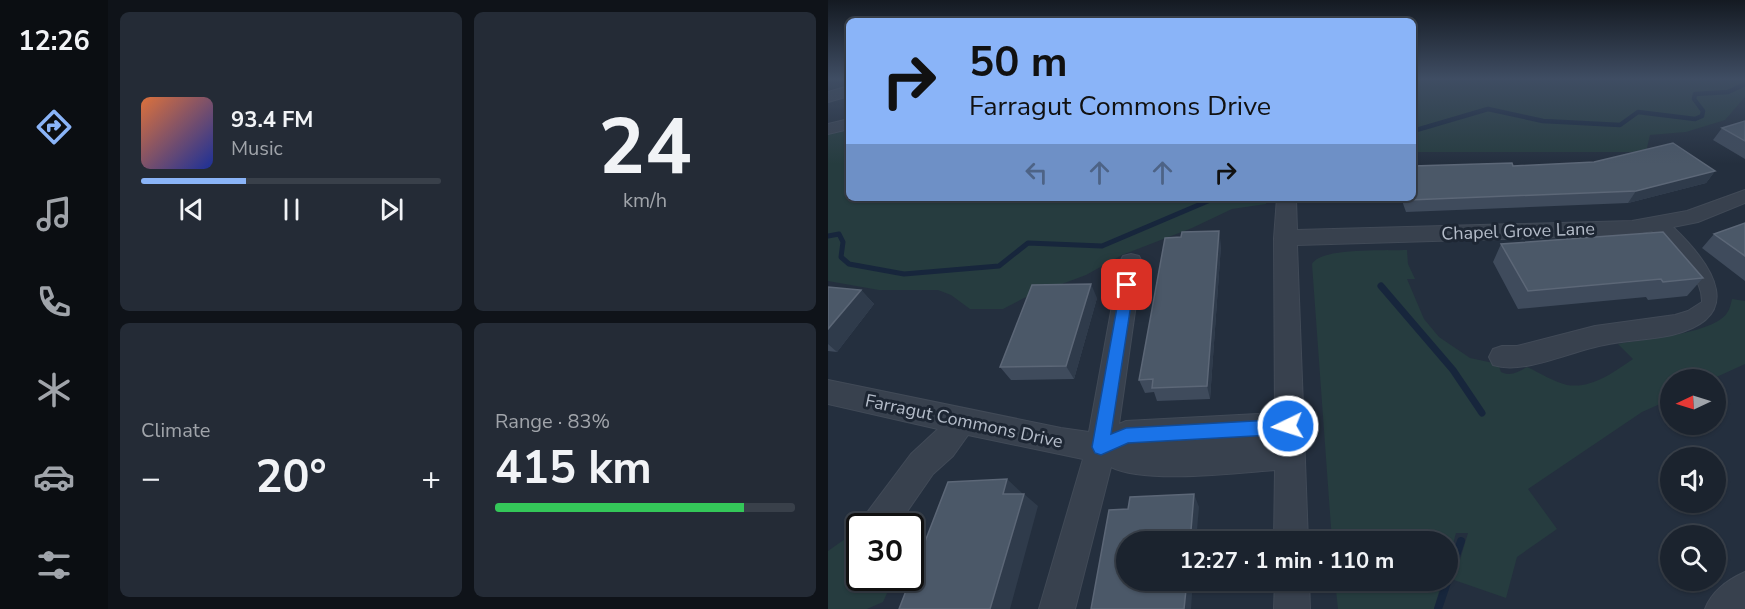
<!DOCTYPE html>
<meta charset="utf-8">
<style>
body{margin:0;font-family:"Nunito Sans",sans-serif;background:#242b36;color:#f1f3f6;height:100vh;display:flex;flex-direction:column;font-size:22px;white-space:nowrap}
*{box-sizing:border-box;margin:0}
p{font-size:20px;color:#a0a4aa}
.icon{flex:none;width:33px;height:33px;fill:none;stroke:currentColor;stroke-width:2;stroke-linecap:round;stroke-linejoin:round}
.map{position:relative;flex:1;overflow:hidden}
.panel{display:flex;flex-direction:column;gap:12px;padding:12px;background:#0f1319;width:720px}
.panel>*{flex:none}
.top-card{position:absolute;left:18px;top:18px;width:570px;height:183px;border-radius:9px;box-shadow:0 2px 4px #0004,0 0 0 2px #39404a;background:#8ab4f8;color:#111;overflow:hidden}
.needle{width:39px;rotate:266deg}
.buttons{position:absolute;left:832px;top:369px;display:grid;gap:12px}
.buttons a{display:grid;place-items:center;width:66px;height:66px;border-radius:50%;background:#1b232e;box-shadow:0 2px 4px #0004,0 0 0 2px #39404a;font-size:30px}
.speed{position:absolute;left:18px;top:513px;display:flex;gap:12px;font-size:30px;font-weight:700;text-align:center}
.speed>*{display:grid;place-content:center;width:78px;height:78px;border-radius:50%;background:#1b232e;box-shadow:0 2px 4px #0004,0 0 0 2px #39404a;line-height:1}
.speed .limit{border:3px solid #111;border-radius:9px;background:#fff;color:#111}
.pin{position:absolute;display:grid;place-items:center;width:51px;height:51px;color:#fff;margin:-26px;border-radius:12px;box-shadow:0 3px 9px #0006}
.me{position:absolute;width:66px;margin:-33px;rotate:266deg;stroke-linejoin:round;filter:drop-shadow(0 0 4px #0008)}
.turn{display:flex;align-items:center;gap:21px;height:126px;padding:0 24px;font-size:27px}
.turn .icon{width:78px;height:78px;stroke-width:2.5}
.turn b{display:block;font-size:42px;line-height:51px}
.lanes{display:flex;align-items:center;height:57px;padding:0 24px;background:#0003;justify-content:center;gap:30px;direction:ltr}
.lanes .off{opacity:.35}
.big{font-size:45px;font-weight:700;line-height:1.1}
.panel .tile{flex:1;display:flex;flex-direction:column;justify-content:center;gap:9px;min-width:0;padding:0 21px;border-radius:9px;background:#242b36}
.panel .dial{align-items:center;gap:0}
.dial b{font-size:78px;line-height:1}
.song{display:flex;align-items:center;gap:18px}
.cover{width:72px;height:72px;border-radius:9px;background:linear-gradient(135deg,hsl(20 70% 55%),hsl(230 70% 35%))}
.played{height:6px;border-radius:3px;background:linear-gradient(90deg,#8ab4f8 35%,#39404a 35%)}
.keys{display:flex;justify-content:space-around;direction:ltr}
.heat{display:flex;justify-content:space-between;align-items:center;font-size:33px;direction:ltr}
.charge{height:9px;border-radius:4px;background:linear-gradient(90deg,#34c759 83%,#39404a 0)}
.panel .tiles{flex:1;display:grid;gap:12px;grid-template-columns:repeat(2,1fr)}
.trip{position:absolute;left:288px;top:531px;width:342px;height:60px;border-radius:30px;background:#1b232e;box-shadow:0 2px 4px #0004,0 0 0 2px #39404a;font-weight:700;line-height:60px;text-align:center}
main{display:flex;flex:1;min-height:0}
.tab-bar{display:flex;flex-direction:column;width:108px;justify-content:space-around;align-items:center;background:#0b0e12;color:#a0a4aa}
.tab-bar .icon{width:42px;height:42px}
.tab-bar .active{color:#8ab4f8}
.tab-bar b{font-size:27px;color:#f1f3f6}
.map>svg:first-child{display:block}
</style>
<main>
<nav class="tab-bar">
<b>12:26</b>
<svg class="icon active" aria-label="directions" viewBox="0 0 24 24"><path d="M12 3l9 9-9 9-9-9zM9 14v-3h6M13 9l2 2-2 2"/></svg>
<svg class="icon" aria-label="music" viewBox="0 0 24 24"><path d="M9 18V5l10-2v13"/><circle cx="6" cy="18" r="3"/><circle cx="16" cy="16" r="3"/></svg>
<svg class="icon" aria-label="phone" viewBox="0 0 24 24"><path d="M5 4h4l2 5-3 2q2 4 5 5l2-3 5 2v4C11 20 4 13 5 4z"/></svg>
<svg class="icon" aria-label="climate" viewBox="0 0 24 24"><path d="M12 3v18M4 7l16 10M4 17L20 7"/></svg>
<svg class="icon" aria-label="car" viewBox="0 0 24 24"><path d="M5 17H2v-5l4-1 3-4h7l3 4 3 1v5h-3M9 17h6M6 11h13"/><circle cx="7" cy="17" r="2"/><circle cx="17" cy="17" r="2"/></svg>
<svg class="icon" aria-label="filters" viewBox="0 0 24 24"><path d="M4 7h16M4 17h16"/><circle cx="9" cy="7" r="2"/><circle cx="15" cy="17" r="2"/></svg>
</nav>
<section class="panel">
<div class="tiles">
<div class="tile">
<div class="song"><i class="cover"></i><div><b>93.4 FM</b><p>Music</p></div></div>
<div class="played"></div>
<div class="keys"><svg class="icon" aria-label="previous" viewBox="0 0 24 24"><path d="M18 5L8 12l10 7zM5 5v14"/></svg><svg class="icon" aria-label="pause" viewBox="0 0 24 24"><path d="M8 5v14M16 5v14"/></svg><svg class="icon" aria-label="next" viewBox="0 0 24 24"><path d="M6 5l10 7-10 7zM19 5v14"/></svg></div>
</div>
<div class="tile dial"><b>24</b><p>km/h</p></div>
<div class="tile"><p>Climate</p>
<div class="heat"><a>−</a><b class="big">20°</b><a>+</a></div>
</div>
<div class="tile"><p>Range · 83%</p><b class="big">415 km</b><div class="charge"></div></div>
</div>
</section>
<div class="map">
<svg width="917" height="609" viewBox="0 0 917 609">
<rect width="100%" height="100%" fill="#242f3e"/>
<path fill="#263c3f" d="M585,79H917V97L897,120L858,132L822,135L818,152H585V83L587,82Z
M21,128V198H439L438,204L404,209L364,228L294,255L258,275L196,298L175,309H142L123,295L110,290H51L0,281V133Z
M579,250L580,264L587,279H579L596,319L611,337L642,358L670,364L673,372C683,377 690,372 699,367C712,373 726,382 739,385C764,389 786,372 805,359L790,344C815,339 885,334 899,313C902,309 903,303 904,299L917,301V364L884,379L843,380V399L814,412L700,489L729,529L689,557L678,598L626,580L640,533H628L620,562V542L504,541L484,264C493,247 559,251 579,250Z
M24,534L31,535L32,578H66L55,602L39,609H0V551Z
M507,581V580L614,581L606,609H510Z"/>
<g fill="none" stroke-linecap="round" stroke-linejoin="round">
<path stroke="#17263c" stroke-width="4.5" d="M585,131L660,109L715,121L792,125L810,112L867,119L874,116L875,111L866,99L867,94L900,92L917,84"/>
<path stroke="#17263c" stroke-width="5" d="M0,236L11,234L15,242L13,257L21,264L76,274L171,266L200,243L274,246L387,198
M553,286L555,288"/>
<path stroke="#17263c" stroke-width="7" d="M553,286L625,370L654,413"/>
<path stroke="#17263c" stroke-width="8" d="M610,609L633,541"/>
<defs>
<path id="minor" d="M21,86V96L0,102V92Z
M21,119V129L0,134V124Z
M917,190V203L870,222L845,227C888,268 917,317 844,335C821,340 798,340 776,345C743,351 696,375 665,365L661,357L665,349L674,346H689L767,326L847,315L860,311L874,302C875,274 842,249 824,231L804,235L469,245L480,542H446L447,470C408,473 316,484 283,467L247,609H211L255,459L140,435L125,456L105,474L69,526H34L38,514L83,454L110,429L0,404V380L233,428L261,432L292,262L295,256L303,254L311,256L314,262L291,424L298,421L447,413L446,238L449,198L468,199L469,230L804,221L859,211Z
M917,572V609H877C884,591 899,580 917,572Z
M447,580H481L482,609H446Z"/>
</defs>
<use href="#minor" stroke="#414a57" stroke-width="2"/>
<use href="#minor" fill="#38414e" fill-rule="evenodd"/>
</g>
<path fill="#3f4b5c" d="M917,121V159L885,140L894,128Z
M685,166L887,171L878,183L800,203L578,212L573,198H585Z
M917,223V281L874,248L886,234Z
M353,237L393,245L382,399L329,401L326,392L317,393L311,380Z
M673,244L875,278L859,296L820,300L818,297L690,309L665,262Z
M0,287L33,290L46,304L9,352L0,351Z
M269,298L246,379L183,380L172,367Z"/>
<path fill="#2f3b4b" d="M887,171L878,183L800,203L808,191Z
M391,231L393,245L382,399L379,386Z
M263,284L269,298L246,379L238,366Z
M33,290L46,304L9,352L0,344V329Z
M179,479L194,493L190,507L175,494Z
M196,494L210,506L182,609H162Z
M366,494L371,507L368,542H362Z
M359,580H365L363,609H356Z"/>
<path fill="#4b5868" stroke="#5c6777" stroke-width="1.5" d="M917,121V141L894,128Z
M845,143L887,171L808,191L581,200L580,198H585V166L684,163L685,166L766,162Z
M917,223V256L886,234Z
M391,231L379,386L324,388L325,379L311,380L337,238L353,237L354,232Z
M835,232L875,278L835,282L833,279L700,291L673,244Z
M263,284L238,366L172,367L204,285Z
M0,287L33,290L0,329Z
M179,479L175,494H196L162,609H71L120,482Z
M366,494L362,542H298V580H359L356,609H263L281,510L300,509L302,497Z"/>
<linearGradient id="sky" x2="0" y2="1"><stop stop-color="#141a22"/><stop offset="0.48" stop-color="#3f4d63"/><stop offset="1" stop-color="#3f4d63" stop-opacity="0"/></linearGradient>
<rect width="917" height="164" fill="url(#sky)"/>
<path fill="#1a73e8" stroke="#114b97" stroke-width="1.5" d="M299,280L306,285L283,434L298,428L460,419L466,421L468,426L466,432L460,434L300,443L273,455L267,453L264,447L293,285Z"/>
<g text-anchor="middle" stroke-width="6" stroke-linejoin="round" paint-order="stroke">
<g font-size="18" fill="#b4bcc9" stroke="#1d2633">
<text transform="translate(690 231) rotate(-2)" y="6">Chapel Grove Lane</text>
<text transform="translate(136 421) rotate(12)" y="6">Farragut Commons Drive</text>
</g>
</g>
</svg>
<div class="buttons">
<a><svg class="needle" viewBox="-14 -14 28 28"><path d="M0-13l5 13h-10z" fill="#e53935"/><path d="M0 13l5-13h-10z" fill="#a0a4aa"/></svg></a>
<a><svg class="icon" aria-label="sound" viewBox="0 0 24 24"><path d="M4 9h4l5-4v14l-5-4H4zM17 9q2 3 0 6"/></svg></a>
<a><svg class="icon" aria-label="search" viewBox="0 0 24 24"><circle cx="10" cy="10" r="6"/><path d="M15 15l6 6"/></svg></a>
</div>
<div class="speed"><div class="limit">30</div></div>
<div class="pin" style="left:299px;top:285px;background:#d93025"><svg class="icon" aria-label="arrive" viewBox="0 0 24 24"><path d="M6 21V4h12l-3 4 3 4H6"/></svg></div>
<svg class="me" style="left:460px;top:426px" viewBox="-20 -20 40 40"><circle r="17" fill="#1a73e8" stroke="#fff" stroke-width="3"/><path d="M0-11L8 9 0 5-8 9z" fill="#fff"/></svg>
<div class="trip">12:27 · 1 min · 110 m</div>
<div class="top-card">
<div class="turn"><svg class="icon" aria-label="right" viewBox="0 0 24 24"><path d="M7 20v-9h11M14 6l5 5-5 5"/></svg><div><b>50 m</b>Farragut Commons Drive</div></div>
<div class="lanes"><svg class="icon off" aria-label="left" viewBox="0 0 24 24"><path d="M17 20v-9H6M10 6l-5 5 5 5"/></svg><svg class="icon off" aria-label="ahead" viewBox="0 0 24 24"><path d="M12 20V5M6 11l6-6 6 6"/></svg><svg class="icon off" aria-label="ahead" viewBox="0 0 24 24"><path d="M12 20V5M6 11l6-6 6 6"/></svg><svg class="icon" aria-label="right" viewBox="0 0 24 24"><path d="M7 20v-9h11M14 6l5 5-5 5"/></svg></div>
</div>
</div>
</main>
